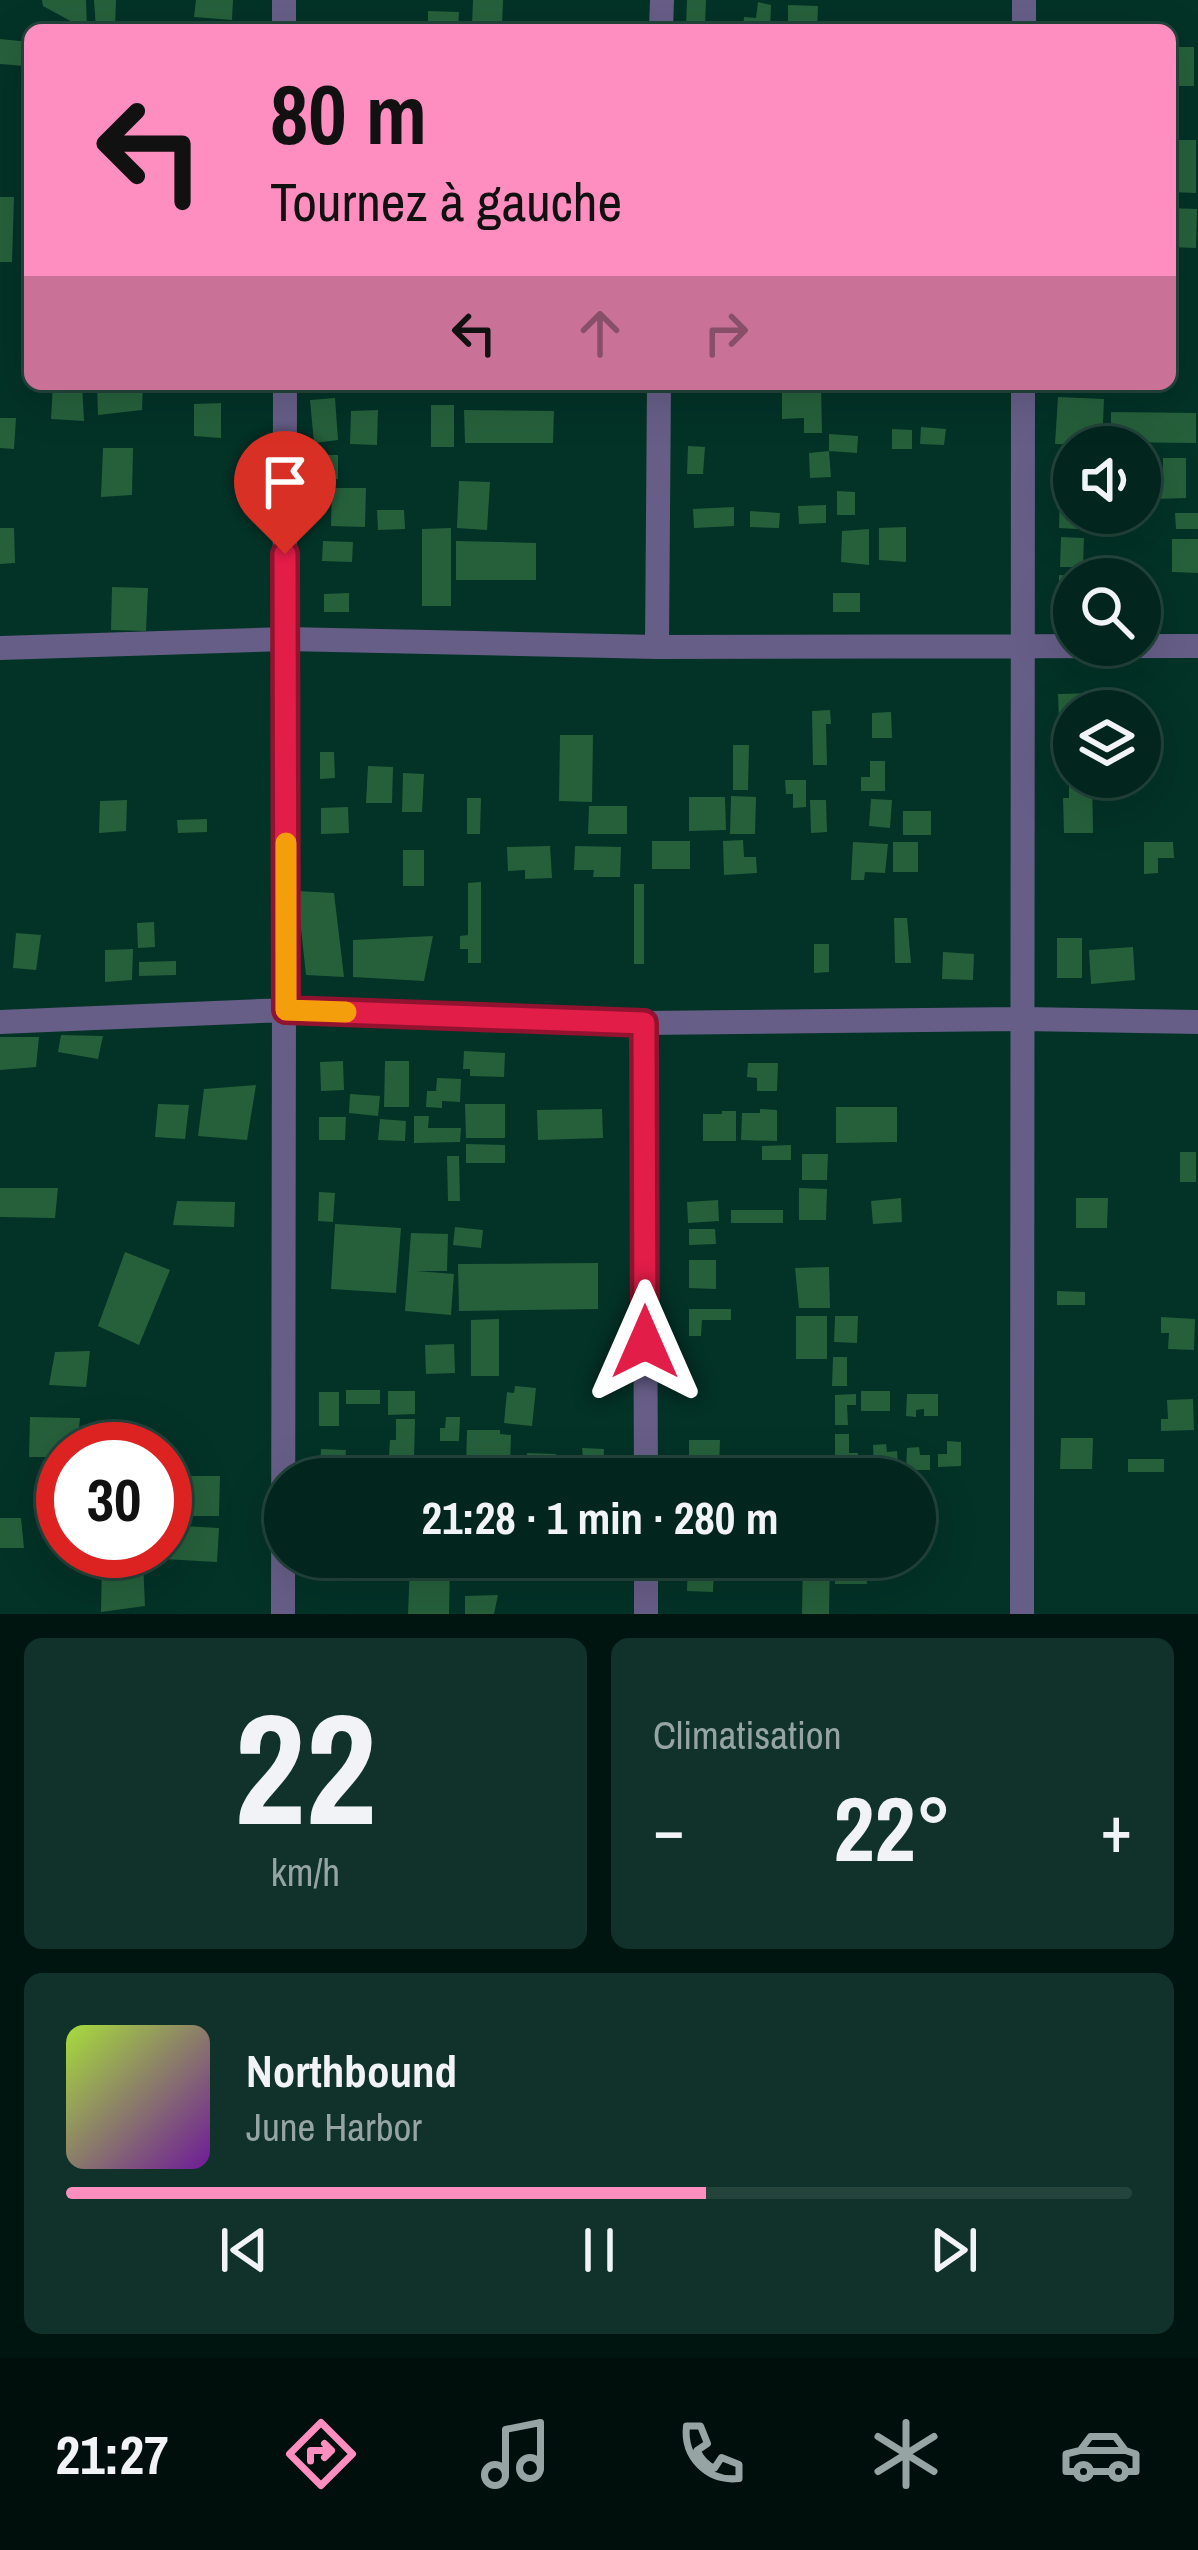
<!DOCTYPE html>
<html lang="fr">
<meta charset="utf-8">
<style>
body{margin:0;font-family:"Archivo Narrow",sans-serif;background:#10322a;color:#f1f3f6;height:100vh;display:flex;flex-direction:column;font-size:45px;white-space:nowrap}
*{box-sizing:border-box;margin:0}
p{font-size:39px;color:#96a5a4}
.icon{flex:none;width:66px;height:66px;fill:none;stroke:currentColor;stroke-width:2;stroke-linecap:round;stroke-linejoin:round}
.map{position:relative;height:1614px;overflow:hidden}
.sheet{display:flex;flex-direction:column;gap:24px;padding:24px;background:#011510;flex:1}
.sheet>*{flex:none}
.hud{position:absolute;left:24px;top:24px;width:1152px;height:366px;border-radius:18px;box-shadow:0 12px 48px #0002,0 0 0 3px #23433b;background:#fd8ebf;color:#111;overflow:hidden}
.buttons{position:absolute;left:1053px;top:426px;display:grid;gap:24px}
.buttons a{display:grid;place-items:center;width:108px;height:108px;border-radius:50%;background:#02261d;box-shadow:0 12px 48px #0002,0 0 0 3px #23433b;font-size:60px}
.speed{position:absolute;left:36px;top:1422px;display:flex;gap:24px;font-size:60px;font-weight:700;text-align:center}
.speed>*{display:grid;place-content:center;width:156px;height:156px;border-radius:50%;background:#02261d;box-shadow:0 12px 48px #0002,0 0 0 3px #23433b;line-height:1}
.speed .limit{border:18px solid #d22;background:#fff;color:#111}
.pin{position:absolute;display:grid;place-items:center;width:102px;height:102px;color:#fff;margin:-123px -51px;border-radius:50% 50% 50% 0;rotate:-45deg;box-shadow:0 0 12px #0007}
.pin .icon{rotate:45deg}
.me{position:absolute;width:132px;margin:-66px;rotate:0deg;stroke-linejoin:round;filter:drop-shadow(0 0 9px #0008)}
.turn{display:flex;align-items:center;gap:42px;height:252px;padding:0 48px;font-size:54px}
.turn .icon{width:156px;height:156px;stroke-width:2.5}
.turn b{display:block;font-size:84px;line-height:102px}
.lanes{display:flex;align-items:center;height:114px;padding:0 48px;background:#0003;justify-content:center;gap:60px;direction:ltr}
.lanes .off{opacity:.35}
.big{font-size:90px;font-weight:800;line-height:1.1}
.sheet .card{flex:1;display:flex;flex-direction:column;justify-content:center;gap:18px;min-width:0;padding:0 42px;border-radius:18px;background:#10322a}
.sheet .dial{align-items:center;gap:0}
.dial b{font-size:156px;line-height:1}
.song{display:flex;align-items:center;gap:36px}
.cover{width:144px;height:144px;border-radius:18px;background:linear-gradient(135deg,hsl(80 70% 55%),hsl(280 70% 35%))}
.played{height:12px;border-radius:6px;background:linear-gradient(90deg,#fd8ebf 60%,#23433b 60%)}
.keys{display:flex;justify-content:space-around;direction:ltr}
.heat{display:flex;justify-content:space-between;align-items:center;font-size:66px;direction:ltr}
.sheet .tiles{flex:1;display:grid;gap:24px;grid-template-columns:1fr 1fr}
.card:last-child{grid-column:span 2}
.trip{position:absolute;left:264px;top:1458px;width:672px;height:120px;border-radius:60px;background:#02261d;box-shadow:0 12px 48px #0002,0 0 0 3px #23433b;font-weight:800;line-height:120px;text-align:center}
.tabs{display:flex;height:192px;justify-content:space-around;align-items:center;background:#010f0c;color:#96a5a4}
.tabs .icon{width:84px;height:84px}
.tabs .active{color:#fd8ebf}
.tabs b{font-size:54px;color:#f1f3f6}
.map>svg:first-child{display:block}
</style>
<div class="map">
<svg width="1198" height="1614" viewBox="0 0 1198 1614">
<rect width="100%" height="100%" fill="#033227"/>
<path fill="#26603b" d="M42,0H86L87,30L43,6Z
M94,0H116L115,28L96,30Z
M196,0H233L232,20L194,17Z
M473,0H503L502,25H472Z
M687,0H706L705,25L686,24Z
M758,2L771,5L770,30H743L744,17L756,18Z
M788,5L818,6L817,30H788Z
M428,11L459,12L458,30H428Z
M0,39L30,42L25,66L0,64Z
M1170,47H1194V86H1170Z
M1170,140H1196V193L1170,192Z
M0,197H14L12,262H0Z
M1170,208L1197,209L1196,248L1170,247Z
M53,384H82L84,421L51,419Z
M97,384H143L142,410L98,415Z
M782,384H821L822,433H804V418L782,419Z
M1058,397L1104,399L1102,445L1055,444Z
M335,398L338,440L314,443L310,400Z
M221,403V438L194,436V404Z
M431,405H454V447H431Z
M378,410L377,445L350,444L351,411Z
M464,410L554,411L553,443H465Z
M1111,412L1196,413V443L1111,442Z
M0,418H16L14,449L0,448Z
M921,427L946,429L944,445L920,444Z
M892,429L912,430V449H892Z
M829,434L858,436L857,453L829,451L831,477L810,478L809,453L829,451Z
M688,446L705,447L703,474H687Z
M103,448H133L132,495L101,497Z
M318,455H338V479H318Z
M1163,458H1186V498L1157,499V474L1163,473Z
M459,481L490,482L487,530L457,528Z
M332,488H366L365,527L331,526Z
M1060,490H1074L1078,529L1059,528Z
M837,491L855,492V515H837Z
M826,505V523L799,524L798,506Z
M734,507V526L694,528L693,509Z
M377,510H404L405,529L378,530Z
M750,511L780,513L779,528L750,527Z
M1103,513L1130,514L1129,528L1102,527Z
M1175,513H1198V529H1176Z
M906,527V562L879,560V528Z
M0,528H14L15,563L0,564Z
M451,528V606H422V529Z
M869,529V565L841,562L842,531Z
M1061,537L1084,538L1083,567H1060Z
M1172,539H1198V573L1172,572Z
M323,541L353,542L352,562L322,561Z
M456,541L536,543V580H456Z
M1059,575L1074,576V609H1059Z
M112,587L148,588L146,631L111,630Z
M349,593V612H324V594Z
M833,593H860V612H833Z
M1097,693V711H1074V722H1059L1058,694Z
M830,710L831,724H826L827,765H813L812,711Z
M891,712L892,738H872V713Z
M560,735H593L592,802L559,801Z
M733,745H749L748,790H733Z
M320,752H334L335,778L320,779Z
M870,761H885V791H861V777H870Z
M1069,763H1074V777H1092L1093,833H1064L1063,798H1069Z
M368,766L393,767L392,803H366Z
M403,773L424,774L422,812H402Z
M785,780H806V807L793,808V794H786Z
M731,796L756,797L755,834H730Z
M689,797H725L726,830L689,831Z
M467,798H481L480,834H467Z
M871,799L892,800L890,828L869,826Z
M127,800L126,831L99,833L100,801Z
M810,800H826L827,832L811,833Z
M589,806H627V834H588Z
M348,807L349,833L321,834V808Z
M903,811H931V835H903Z
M207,819V832L178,833L177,820Z
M743,840L744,857H756L757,873L724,875L723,841Z
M652,841H690V869H652Z
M853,842L888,844L885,873L865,872L864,880H851Z
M893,842H918V872H893Z
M1144,842H1173L1174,858H1158V873L1144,874Z
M550,846L552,878L525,879V870L508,871L507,847Z
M575,846L621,847L620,877H593L594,870H574Z
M403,850H424V886H403Z
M481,882V963H468V949H460V936L468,935V883Z
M634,884H644V964H634Z
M297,891L334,893L344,977L306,975Z
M894,918H907L911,963H895Z
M154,922L155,947L138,948L137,923Z
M16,933L41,935L36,970L13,968Z
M433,936L424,981L353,977V940Z
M1057,938H1082V978H1057Z
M814,944H829V972L814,973Z
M1133,947L1135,980L1091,984L1089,950Z
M133,949L132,980L105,982V950Z
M943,952L974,954L973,980L942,979Z
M176,961V975L139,976V962Z
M61,1035L103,1036L98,1059L58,1052Z
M0,1037H39L36,1067L0,1070Z
M464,1051L505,1053L504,1077L470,1076V1069H463Z
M343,1061L344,1090L321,1091L320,1062Z
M385,1061H409V1107H384Z
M748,1063H778L777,1091H757V1078L747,1077Z
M437,1078L461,1079L460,1102L442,1101V1108L426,1107L427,1091H436Z
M256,1085L247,1140L198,1136L204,1089Z
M350,1094L380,1096L378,1116L349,1113Z
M158,1104L189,1105L185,1139L155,1137Z
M465,1104H505V1138H466Z
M836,1107H897V1142L836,1143Z
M602,1109L603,1138L538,1140L537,1110Z
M760,1109L777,1110V1141L741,1140L742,1113H760Z
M722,1111H736V1141H703V1114H722Z
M414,1116H429L428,1128H461L460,1142L414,1143Z
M319,1117H346L345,1140H319Z
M380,1119L406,1121L405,1141L378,1140Z
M466,1144L505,1145V1163H466Z
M791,1145V1160H762V1146Z
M1180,1152H1196V1182H1180Z
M802,1154H828L827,1180H802Z
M447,1156H459L460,1201H448Z
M0,1188H58L55,1218L0,1217Z
M799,1188L827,1189L826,1220H799Z
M319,1192L335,1193L333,1222L318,1221Z
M901,1198L902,1222L873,1224L871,1201Z
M1076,1198H1108L1107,1228H1076Z
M718,1200L719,1221L688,1223L687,1202Z
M177,1201L235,1202L234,1227L173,1225Z
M731,1210H783V1223H731Z
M335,1224L401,1228L396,1293L331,1289Z
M455,1227L483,1230L481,1248L453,1245Z
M689,1229H715L716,1244L689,1245Z
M411,1233L448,1234L447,1271H416L454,1274L451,1315L405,1311Z
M125,1252L170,1270L139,1345L98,1326Z
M689,1260H716V1289L689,1288Z
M598,1263V1309L459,1311L458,1264Z
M829,1267L830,1308H799L795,1268Z
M1057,1291L1085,1292V1305H1057Z
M689,1309H731V1320H702L701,1336H689Z
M796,1316H827V1359H796Z
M835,1316H858L857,1343L834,1342Z
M1161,1317L1195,1319L1194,1350L1168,1349L1169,1333H1161Z
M499,1319V1376H471V1320Z
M454,1344L455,1373L426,1374L425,1345Z
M90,1351L86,1387L49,1385L55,1352Z
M833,1357H847V1386H832Z
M515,1386L536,1388L532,1426L504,1423L507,1392L514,1393Z
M346,1390H380V1404H346Z
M388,1391H415V1414L388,1415Z
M861,1391H890V1411H861Z
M319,1392H339V1426H319Z
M856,1394V1405H847L848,1425H835V1395Z
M907,1394H938V1416H924V1409L916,1410V1417L906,1416Z
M1193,1399L1194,1430L1161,1431V1419H1168L1167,1400Z
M30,1417L80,1418L77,1449H63V1457H29Z
M446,1417H460L459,1441H440V1428H445Z
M396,1419H415L414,1457L389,1456L390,1440H396Z
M467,1430H500V1434L511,1435L510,1465H466Z
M835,1434H849V1453H858V1463L835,1464Z
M1061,1438H1093L1092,1469H1060Z
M689,1440H720L719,1466L689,1465Z
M947,1441L961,1442V1466L938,1467V1454H947Z
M886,1444L887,1452L897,1451L898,1465L874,1467L873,1445Z
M919,1447L920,1455H930V1470H906L907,1448Z
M582,1448L604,1449L603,1468L584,1467Z
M321,1449L346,1450L345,1465H320Z
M527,1453L556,1454L555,1467L526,1465Z
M1128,1459H1164V1472H1128Z
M165,1476H220L219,1516H165Z
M50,1483H63V1515H50Z
M0,1518H21L24,1548H0Z
M165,1525L219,1528L217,1562L90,1555V1551H165Z
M742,1557H776V1569L742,1571Z
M803,1557H830L829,1614H802Z
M835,1557H864L867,1584H835Z
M102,1558L143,1561L145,1606L101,1612Z
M688,1562L714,1563L713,1592L687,1591Z
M410,1563L450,1565L449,1614H408Z
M498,1595L494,1614H465V1596Z"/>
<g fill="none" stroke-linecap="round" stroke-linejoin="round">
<path stroke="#665e87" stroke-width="24" d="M284,0V30
M661,30L662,0
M1024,30V0
M657,647L659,384
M0,648L286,639L657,647L1198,646
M0,1022L286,1010L644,1023L1024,1019L1198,1022
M644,1023L646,1479
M646,1557V1614
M283,1614L285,384
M1022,1614L1023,384"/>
</g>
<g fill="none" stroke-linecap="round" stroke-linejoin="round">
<defs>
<path id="route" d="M285,554L286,1010L644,1023L645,1342"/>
</defs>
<use href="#route" stroke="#92132f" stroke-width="30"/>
<use href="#route" stroke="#e11d48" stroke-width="21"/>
<path stroke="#f59e0b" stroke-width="21" d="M286,843V1010L346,1012"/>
</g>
</svg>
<div class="buttons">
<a><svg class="icon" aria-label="sound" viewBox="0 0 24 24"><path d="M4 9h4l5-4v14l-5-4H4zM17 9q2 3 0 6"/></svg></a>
<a><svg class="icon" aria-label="search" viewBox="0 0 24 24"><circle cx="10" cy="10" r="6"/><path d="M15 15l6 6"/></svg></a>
<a><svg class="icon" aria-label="layers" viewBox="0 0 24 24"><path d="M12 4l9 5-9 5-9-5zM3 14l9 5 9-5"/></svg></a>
</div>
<div class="speed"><div class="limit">30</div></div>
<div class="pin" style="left:285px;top:554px;background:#d93025"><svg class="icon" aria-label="arrive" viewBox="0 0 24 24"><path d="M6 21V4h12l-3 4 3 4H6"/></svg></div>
<svg class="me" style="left:645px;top:1342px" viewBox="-20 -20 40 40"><path d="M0-17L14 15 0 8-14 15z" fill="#e11d48" stroke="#fff" stroke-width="4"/></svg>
<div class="trip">21:28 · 1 min · 280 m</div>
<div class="hud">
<div class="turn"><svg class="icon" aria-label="left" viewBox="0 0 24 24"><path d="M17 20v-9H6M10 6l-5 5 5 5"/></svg><div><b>80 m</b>Tournez à gauche</div></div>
<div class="lanes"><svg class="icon" aria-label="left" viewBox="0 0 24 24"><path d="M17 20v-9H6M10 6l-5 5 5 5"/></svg><svg class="icon off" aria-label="ahead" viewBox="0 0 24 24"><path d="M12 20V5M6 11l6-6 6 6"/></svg><svg class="icon off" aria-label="right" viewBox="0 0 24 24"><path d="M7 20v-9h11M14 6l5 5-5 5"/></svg></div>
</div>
</div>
<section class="sheet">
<div class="tiles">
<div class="card dial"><b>22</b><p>km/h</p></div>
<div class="card"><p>Climatisation</p>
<div class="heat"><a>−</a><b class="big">22°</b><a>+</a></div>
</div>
<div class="card">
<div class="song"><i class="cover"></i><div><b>Northbound</b><p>June Harbor</p></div></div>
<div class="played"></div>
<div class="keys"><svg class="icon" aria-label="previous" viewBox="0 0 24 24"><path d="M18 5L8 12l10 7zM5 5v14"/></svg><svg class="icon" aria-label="pause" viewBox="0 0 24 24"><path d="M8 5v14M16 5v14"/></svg><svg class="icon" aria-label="next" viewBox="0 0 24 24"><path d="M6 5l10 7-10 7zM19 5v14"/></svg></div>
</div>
</div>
</section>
<nav class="tabs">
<b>21:27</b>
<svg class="icon active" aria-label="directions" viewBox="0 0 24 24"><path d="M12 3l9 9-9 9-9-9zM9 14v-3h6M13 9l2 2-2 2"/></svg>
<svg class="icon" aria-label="music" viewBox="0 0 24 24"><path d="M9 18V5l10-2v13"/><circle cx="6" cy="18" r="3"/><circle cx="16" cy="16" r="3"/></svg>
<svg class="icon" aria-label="phone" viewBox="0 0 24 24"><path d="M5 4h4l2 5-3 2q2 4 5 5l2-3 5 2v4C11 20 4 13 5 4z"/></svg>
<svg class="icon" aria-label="climate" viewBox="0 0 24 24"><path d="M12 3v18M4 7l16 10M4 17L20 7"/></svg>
<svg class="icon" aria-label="car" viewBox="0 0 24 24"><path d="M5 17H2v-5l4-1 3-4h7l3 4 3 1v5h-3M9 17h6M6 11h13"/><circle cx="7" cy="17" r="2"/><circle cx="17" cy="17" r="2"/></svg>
</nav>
